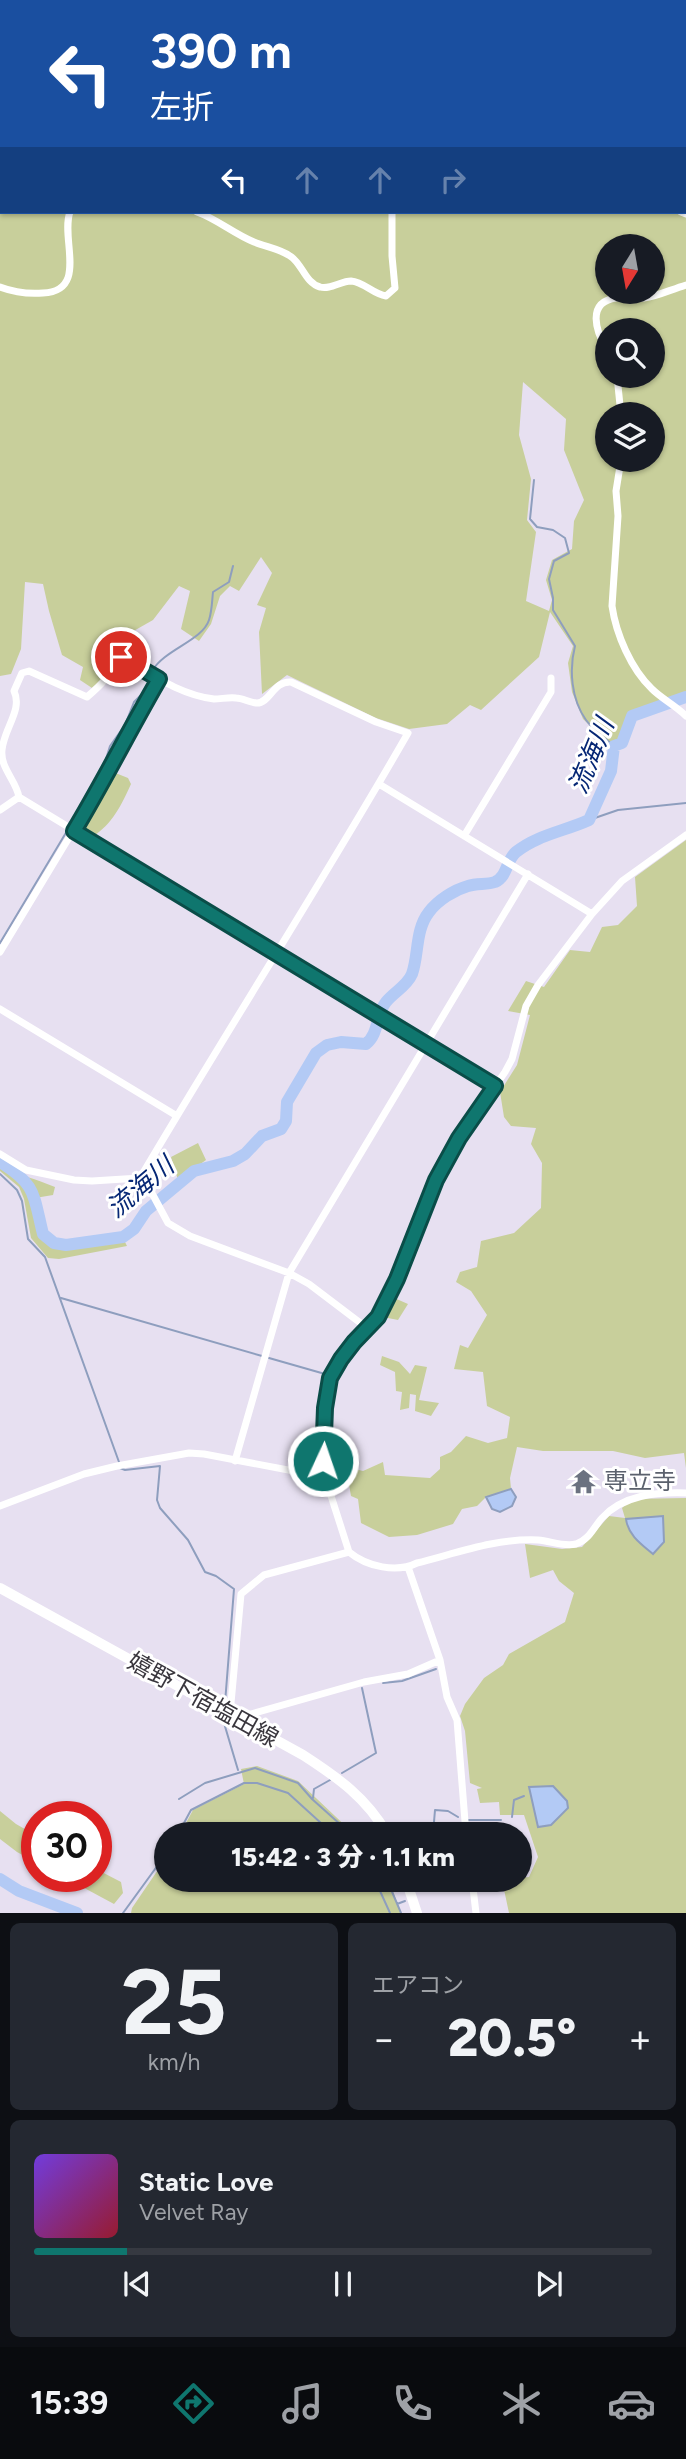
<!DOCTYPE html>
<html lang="ja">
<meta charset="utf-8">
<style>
body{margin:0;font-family:Figtree,"Noto Sans JP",sans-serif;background:#242831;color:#f1f3f6;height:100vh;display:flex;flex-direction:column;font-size:26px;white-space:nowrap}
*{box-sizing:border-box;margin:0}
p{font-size:23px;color:#9ea1a6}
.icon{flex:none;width:38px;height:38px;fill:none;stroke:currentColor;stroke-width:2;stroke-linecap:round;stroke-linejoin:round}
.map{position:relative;height:1913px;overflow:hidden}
.side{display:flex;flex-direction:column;gap:10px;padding:10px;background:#0d0f14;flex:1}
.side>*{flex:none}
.top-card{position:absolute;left:0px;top:0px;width:686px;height:214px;box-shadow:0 2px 5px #0004;background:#1a4fa0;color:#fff;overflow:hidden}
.needle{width:46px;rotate:191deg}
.controls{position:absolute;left:595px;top:234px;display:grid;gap:14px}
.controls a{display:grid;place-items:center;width:70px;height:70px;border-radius:50%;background:#171b24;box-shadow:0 2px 5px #0004;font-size:35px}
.speed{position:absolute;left:21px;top:1801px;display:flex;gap:14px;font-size:35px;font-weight:700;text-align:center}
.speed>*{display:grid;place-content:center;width:91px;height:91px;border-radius:50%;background:#171b24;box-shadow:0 2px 5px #0004;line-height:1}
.speed .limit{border:10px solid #d22;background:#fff;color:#111}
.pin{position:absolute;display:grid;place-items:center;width:60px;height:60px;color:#fff;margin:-30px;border:4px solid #fff;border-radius:50%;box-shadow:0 2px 7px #0007}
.me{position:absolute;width:77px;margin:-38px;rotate:3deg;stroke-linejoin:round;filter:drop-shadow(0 0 5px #0008)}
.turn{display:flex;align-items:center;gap:24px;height:147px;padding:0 35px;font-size:32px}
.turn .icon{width:91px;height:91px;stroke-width:2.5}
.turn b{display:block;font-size:49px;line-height:60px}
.lanes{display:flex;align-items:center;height:66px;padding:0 35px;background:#0003;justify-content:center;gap:35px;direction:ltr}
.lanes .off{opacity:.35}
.big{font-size:52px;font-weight:800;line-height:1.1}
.side .tile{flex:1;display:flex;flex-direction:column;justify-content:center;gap:10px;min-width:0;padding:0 24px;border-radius:10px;background:#242831}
.side .dial{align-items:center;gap:0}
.dial b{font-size:91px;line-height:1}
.song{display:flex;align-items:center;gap:21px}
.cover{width:84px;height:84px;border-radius:10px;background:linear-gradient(135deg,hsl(260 70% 55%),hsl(350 70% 35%))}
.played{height:7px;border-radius:4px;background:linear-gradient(90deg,#0f766e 15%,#363941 15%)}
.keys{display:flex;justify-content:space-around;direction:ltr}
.heat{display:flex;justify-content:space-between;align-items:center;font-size:38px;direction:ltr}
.side .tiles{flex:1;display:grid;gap:10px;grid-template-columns:1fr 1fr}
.tile:last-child{grid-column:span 2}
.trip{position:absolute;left:154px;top:1822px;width:378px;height:70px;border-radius:35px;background:#171b24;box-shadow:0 2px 5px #0004;font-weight:800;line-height:70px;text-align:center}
.dock{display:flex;height:112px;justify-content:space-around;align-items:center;background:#090b0e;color:#9ea1a6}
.dock .icon{width:49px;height:49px}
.dock .current{color:#0f766e}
.dock b{font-size:32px;color:#f1f3f6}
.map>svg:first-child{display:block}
</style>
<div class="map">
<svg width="686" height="1913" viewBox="0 0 686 1913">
<rect width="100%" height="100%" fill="#e7e0f1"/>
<path fill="#c8cf9b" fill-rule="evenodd" d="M0,0H686V693L631,713L620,741L609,744L583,719L572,692L568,663L573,646L550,612L539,657L481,710L470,705L447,724L409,729L376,718L287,675L262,694L259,632L266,608L257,605L272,573L261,557L239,591L230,586L220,596L211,624L199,641L181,629L190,591L179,586L153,620L116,641L110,672L92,688L80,680L83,667L62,655L49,611L43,584L25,582L21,649L11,674L0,676ZM2,2H684V212H2ZM607,247H653V292H607ZM607,331H653V376H607ZM523,382L566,419L564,450L584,500L574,521L572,549L552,560L546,580L552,600L549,611L526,601L536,532L527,520L531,479L519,435ZM607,415H653V460H607Z
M113,772L128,778L131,784C122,804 112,825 92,837L80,829Z
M686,840V1468L684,1453L645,1458L613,1451H543L517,1447L510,1478L511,1489L486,1497L477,1506L462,1509L453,1524L417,1535L389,1537L361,1523L358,1499L351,1496L346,1467L363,1471L383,1462L385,1475L430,1478L440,1469V1457L451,1452L466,1436L488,1443L507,1438L510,1417L487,1406L483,1372L454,1369L460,1345L468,1348L487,1315L471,1291L456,1282L460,1272L477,1267L481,1241L514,1233L541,1208L542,1163L531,1144L536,1128L511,1126L504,1117L500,1092L517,1065L530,1015L508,1011L526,981L544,987L570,950L590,952L602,927L618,925L637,906L635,877Z
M198,1143L206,1160L178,1180L171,1157Z
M0,1164C17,1175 36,1179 55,1187L53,1195L29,1199L39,1236L53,1247L66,1248L124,1240L127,1246L59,1259L48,1258L31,1238L24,1199L19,1187L0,1171Z
M392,1297L408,1304L398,1320L383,1317Z
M382,1356L399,1362L410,1374L415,1365L427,1367L419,1400L439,1403L431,1416L415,1411L416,1395L410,1394L409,1408L400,1410L402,1392L396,1391L395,1372L380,1365Z
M686,1498V1913H509L502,1880L529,1877L538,1857L524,1815H500L499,1802L480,1803L477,1789L482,1788L470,1783L465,1731L460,1716L465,1704L484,1678L503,1665L509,1654L565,1622L574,1593L559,1581L553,1570L530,1578L525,1544L562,1549L582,1547L609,1516L625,1518L622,1508L631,1499Z
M257,1766L298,1781L354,1834H180L193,1810L244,1784L241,1769Z
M0,1811L16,1824L37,1836V1863L17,1852L0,1839Z
M166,1858V1880H389L401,1913H131L132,1908Z
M96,1869L121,1882L123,1893L114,1904L62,1876H96Z"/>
<path fill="#b3caf5" stroke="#8e9ebe" stroke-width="2" d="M511,1489L516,1497L512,1506L500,1512L492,1509L486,1497Z
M663,1516L664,1542L653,1554C641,1544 628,1535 626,1519Z
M553,1786L567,1801L568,1808L551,1825L538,1827L529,1787Z"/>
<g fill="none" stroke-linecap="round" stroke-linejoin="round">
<path stroke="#8e9ebe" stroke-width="2" d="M534,480L530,519L537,527L553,530L565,538L569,553L554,561L549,579L553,598V610L575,646C569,669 571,699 586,720C593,730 605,738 614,746
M152,671C165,649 202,641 209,620C212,611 212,601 213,592L229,582L233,566
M589,820L618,810L686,803
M71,824L102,772L110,746L125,725L134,702L145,691L151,679
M0,943L67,831
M0,1174L17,1190L22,1201L28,1239L45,1257L119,1462
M61,1298L262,1356
M269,1358L325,1374
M120,1468L125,1470L160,1466L157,1500L160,1508L188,1540L205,1572L216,1576L234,1589L225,1703
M383,1683L402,1681L436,1669
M224,1723L238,1770
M342,1773L376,1753L362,1688
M313,1798L314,1789L330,1780
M179,1799L205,1783L255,1768L298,1783L312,1799L351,1834
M512,1817L514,1800L524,1796
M468,1820H501
M178,1834L191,1810L244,1783H257L288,1793L333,1834
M433,1834L435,1810L448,1811L458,1817
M375,1880L390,1913
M387,1880L401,1913
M415,1891L421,1880
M397,1904L405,1901
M123,1913L166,1854"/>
<path stroke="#b3caf5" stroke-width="12" d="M0,1162C37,1185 33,1194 43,1234L54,1243L66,1245L123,1237L134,1229L146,1211L194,1171L233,1161L245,1154L262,1136L281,1129L286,1121L287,1102L316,1053L327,1045L341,1042L366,1044C379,1034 376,1014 386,1002C394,992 407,986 412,974C419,954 415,930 429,912C438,900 454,890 468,886C477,883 487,885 495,882C508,876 506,860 516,852C537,835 565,831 589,820L611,771L614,746L622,743L632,716L686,697
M0,1879L19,1891L77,1913"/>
<path stroke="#fff" stroke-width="7" d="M609,2L611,0
M684,108L686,112
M197,212C217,219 234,234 254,242C266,247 280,249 290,256C302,263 305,283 320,287C330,290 341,281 351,281C364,282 373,294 386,296L395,288L392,256V212
M681,212L686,214
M0,287C13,292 29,294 43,293C89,291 60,238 70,212
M607,350C596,332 586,302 616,298C625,297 635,299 644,298C658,296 672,289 686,285
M617,376L621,415
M621,460L616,491L618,516L612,606C616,634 631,669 652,689C662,699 675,705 686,716
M379,784L592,914
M0,810L19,797
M686,835L622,881L592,914L538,985L526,1006L512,1059L505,1072L459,1138L436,1180L397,1279L378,1317L354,1342L341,1359L330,1378L325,1408L323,1461L325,1477L349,1552C367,1567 397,1573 417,1563C457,1553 497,1538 538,1540C551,1541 563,1547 576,1544C589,1540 593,1528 602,1518C623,1495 656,1492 686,1493
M464,836L551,692V678
M0,952L111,768L116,753L159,679
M0,1009L177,1116
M0,1154L26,1170L74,1180L92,1181L140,1178L147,1184L168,1223L190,1236L289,1273L309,1284L367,1328
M140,1178C228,1029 322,883 408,733L376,722L291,682C273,681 270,703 257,703C250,703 243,698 236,698C229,697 221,699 214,699C180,695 151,674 121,657L115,659C110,677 101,685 87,697L29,671L22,673L14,691C23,710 4,728 2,750C0,768 16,780 19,797L495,1086
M235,1461L289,1273L528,874
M0,1506L84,1474L117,1466L189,1453L204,1454L325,1477
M408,1567L440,1660L447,1697L457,1720L466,1834
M230,1714L241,1594L264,1575L349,1552
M237,1718L364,1682L408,1674L440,1660
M472,1880L476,1913"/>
<path stroke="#fff" stroke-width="10" d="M0,1588L303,1755C337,1777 367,1798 387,1834
M406,1880L417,1913"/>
</g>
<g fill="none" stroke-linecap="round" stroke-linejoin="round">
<defs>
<path id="route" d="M121,657L159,679C130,729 104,781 74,831L495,1086L459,1138L436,1180L397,1279L378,1317L354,1342L341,1359L330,1378L325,1408L323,1461"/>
</defs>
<use href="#route" stroke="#0a4d48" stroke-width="18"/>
<use href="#route" stroke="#0f766e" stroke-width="12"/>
</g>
<defs>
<symbol id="temple-bare" viewBox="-9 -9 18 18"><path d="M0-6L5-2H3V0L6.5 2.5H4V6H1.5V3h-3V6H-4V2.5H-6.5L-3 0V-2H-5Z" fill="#6b7280" stroke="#fff" stroke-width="2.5" paint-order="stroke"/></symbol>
</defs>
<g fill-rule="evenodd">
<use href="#temple-bare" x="566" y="1464" width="35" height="35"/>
</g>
<g text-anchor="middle" stroke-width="6" stroke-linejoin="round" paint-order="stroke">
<g font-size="24" fill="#5b616d" stroke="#fff" text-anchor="start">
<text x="604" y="1489">専立寺</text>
</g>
<g font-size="24" fill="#39363d" stroke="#fff">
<text transform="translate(203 1700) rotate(29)" y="8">嬉野下宿塩田線</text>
</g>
<g font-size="26" font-style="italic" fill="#062775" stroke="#fff">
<text transform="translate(591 756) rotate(-68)" y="9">流海川</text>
<text transform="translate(140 1187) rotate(-40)" y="9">流海川</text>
</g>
</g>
</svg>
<div class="controls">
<a><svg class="needle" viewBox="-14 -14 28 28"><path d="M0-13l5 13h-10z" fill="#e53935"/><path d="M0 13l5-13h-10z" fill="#9ea1a6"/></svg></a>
<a><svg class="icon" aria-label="search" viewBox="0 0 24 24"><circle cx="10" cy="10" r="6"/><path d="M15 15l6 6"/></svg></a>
<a><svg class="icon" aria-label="layers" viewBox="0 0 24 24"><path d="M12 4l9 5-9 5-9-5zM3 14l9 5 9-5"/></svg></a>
</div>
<div class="speed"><div class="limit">30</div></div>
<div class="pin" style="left:121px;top:657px;background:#d93025"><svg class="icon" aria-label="arrive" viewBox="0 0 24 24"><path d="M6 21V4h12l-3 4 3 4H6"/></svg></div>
<svg class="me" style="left:323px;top:1461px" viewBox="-20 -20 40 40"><circle r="17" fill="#0f766e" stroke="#fff" stroke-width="3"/><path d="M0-11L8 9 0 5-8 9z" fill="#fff"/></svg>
<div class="trip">15:42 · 3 分 · 1.1 km</div>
<div class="top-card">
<div class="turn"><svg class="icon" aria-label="left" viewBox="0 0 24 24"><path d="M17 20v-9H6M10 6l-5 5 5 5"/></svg><div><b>390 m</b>左折</div></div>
<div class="lanes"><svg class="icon" aria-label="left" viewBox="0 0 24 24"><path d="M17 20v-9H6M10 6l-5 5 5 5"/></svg><svg class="icon off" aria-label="ahead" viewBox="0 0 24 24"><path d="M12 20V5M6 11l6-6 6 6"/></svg><svg class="icon off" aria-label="ahead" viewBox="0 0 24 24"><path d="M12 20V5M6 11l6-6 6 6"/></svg><svg class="icon off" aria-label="right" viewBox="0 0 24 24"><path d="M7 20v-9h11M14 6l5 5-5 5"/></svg></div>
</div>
</div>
<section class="side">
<div class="tiles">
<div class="tile dial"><b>25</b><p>km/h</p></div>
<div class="tile"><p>エアコン</p>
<div class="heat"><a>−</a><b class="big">20.5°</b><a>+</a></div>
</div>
<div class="tile">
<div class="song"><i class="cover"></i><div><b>Static Love</b><p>Velvet Ray</p></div></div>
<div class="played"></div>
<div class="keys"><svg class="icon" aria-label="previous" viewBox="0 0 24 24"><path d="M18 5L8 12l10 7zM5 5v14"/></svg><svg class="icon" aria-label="pause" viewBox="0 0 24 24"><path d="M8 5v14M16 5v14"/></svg><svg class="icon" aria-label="next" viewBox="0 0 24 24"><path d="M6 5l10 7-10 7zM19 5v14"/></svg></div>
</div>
</div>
</section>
<nav class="dock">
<b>15:39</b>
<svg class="icon current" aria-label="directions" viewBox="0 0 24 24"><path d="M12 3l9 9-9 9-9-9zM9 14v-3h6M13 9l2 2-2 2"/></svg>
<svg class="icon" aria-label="music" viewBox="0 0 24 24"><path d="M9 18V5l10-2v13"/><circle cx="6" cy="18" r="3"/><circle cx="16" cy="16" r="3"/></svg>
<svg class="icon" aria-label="phone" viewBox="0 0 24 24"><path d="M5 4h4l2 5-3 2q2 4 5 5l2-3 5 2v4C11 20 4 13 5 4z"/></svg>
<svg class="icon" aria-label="climate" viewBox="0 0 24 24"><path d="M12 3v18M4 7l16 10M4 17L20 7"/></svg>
<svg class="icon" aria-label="car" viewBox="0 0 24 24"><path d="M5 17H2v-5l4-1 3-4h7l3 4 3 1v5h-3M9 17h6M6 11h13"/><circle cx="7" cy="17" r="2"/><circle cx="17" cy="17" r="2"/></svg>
</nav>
